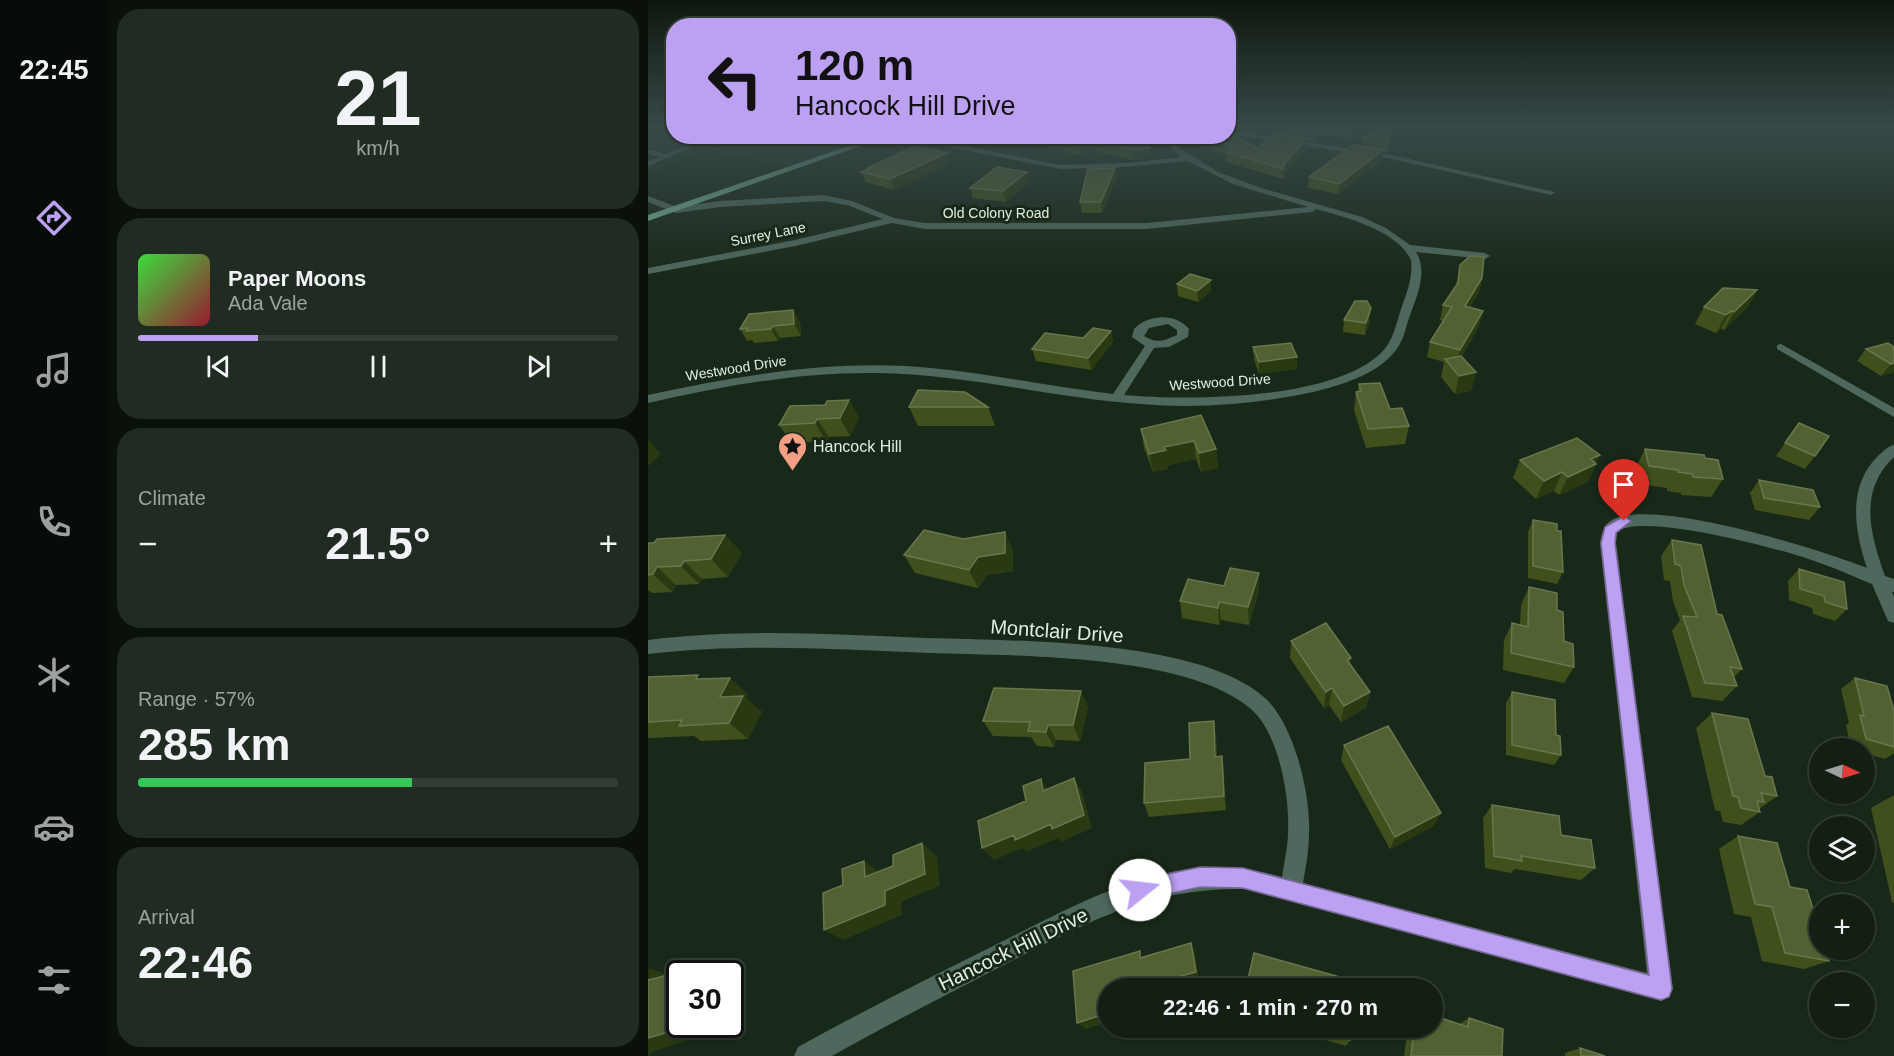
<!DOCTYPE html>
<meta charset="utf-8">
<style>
body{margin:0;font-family:Arial,sans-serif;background:#202c21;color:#f1f3f6;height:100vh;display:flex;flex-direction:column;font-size:22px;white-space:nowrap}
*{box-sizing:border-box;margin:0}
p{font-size:20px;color:#9da2a0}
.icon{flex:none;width:33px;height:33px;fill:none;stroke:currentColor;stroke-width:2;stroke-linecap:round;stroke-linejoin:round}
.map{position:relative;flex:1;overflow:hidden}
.drawer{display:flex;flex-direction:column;gap:9px;padding:9px;background:#0a110a;width:540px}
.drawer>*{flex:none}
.guide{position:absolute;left:18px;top:18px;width:570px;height:126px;border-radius:24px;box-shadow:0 2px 4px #0004,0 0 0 2px #323d33;background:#bca0f2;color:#111;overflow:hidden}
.needle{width:39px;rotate:94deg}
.tools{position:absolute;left:1161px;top:738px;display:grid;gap:12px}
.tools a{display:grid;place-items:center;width:66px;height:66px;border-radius:50%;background:#131f13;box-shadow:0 2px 4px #0004,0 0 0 2px #323d33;font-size:30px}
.speed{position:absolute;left:18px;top:960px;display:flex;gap:12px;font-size:30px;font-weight:700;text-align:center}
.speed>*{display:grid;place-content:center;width:78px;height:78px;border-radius:50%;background:#131f13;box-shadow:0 2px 4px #0004,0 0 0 2px #323d33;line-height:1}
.speed .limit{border:3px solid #111;border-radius:9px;background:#fff;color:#111}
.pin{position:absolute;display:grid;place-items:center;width:51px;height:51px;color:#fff;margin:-62px -26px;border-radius:50% 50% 50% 0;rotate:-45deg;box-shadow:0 0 6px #0007}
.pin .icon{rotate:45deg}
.me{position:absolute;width:66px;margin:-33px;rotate:74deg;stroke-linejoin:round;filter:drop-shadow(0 0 4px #0008)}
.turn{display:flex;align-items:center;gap:21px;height:126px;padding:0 30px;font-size:27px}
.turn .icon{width:78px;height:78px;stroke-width:2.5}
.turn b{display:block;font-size:42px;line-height:51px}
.big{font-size:45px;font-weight:600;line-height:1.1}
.drawer .widget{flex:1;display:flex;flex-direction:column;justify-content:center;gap:9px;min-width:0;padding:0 21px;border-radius:24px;background:#202c21}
.drawer .dial{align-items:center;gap:0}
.dial b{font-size:78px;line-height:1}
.song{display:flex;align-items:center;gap:18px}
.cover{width:72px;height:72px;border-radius:9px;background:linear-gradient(135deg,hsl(120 70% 55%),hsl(350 70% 35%))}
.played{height:6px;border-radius:3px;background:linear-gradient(90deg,#bca0f2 25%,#323d33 25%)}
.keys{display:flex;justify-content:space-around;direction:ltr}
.heat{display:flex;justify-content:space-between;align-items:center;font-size:33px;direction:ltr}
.charge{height:9px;border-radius:4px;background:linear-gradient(90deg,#34c759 57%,#323d33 0)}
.trip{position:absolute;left:450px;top:978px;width:345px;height:60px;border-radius:30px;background:#131f13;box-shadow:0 2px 4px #0004,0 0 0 2px #323d33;font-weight:600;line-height:60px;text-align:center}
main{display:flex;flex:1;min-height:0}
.tab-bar{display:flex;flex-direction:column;width:108px;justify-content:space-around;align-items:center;background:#080c08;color:#9da2a0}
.tab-bar .icon{width:42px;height:42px}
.tab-bar .selected{color:#bca0f2}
.tab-bar b{font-size:27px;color:#f1f3f6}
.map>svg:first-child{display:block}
</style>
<main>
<nav class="tab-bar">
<b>22:45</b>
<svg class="icon selected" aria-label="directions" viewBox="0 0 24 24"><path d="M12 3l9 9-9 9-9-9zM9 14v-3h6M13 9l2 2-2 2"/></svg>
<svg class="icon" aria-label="music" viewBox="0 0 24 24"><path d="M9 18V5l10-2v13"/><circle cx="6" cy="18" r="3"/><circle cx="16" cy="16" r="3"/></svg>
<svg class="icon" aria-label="phone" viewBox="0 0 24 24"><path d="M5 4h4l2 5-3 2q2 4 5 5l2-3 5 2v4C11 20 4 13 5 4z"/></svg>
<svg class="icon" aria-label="climate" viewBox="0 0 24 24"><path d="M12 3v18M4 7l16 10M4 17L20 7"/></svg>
<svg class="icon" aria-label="car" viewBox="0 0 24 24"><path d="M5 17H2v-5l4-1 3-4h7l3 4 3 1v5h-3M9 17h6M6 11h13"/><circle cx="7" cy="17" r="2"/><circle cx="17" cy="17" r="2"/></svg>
<svg class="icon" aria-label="filters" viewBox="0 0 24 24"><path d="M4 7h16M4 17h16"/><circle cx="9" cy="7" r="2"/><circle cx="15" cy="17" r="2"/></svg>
</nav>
<section class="drawer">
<div class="widget dial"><b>21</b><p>km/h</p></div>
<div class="widget">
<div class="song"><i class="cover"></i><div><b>Paper Moons</b><p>Ada Vale</p></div></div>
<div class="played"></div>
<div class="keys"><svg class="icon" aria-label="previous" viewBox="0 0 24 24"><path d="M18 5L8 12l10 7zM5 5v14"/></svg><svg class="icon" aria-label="pause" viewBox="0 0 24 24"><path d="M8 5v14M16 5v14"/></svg><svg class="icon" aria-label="next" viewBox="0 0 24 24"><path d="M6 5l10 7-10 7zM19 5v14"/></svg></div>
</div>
<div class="widget"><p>Climate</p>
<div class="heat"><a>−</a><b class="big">21.5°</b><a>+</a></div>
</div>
<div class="widget"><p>Range · 57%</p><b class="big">285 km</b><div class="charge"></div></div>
<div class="widget"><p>Arrival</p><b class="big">22:46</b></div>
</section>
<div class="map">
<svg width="1246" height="1056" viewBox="0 0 1246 1056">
<rect width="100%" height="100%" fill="#192919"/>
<path fill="#1e3420" d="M0,126H25L26,136L226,137L138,166L57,149L0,174Z"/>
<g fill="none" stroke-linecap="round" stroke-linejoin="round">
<path stroke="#596759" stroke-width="1.5" stroke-dasharray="2 2" stroke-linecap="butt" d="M0,134L4,131L2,130L11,126H5"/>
<path fill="#4e685d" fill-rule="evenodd" d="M580,130L744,155L907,192L903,195L744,159L580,134Z
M59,136H69L0,166V161L12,157L0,154V150L19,154Z
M202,136L281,139L413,165L478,163L533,157L511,136H519L533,149L570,172L613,188L714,217L738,228L762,245L837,253L842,256L837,259L768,252C781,273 767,300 760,321C757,331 755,341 748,350C729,375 693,385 665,392C609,404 550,409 493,404C405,398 318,374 228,373C151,372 75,386 0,403V395C84,377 170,362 257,366C327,370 395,386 465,394L497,346L484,337L486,329C501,314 527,313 541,329L540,337L521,347L506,348L476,395C542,401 682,400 732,354C745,342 748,325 753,309C759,293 765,277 763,260C749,230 697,217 668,209L664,212L499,229H277L244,223L147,246L0,274V268L147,240L235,219L199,205L176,201L72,207L28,213L0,202V196L29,207L72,201L176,195L204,201L246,218L277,223H499L660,207L585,184L539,161L478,167L413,169L281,143L229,142ZM520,324L529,330V335C515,341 509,344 496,336L501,328Z
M1133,344L1246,408V417L1129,349V345Z
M1246,445V457C1210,491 1222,534 1237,576L1246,579V592H1244L1246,597V623L1240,621L1224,584C1206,577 1188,568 1169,562C1138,550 992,511 969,532L968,543L1025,989L1021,997L1013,1001L595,889C496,888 435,925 350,968C294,997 239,1025 184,1056H146L150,1047C217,1010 285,976 353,942C418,910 488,870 562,867C588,866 610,871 634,877C636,863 640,847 640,832C642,798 631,733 603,709C538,653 366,656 281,653C187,649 94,643 0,654V640C93,628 184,634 277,638C365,641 550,638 617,698C646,724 663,795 661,833C661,850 658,866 655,883L999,973L952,543C954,533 955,525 964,520C1006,497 1173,550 1219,568C1206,530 1199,485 1231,455C1236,451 1240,446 1246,445Z"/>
<path fill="#74ab95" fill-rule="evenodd" d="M229,136H241L0,221V215Z"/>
</g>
<path fill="#40501d" d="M618,126H715L705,139L672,133L665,141L659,140V148L637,173L635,179L578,162V155L543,143L542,136H580L609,148L637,135L638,129Z
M357,136H479L502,148L503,158L484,160L442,149L433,155Z
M715,138H742L739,152L734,151V160L690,194L660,188L661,177L714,147Z
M299,153L302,163L246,190L218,182L213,172L220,169V168Z
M379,172L381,182L358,202L325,198L322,188Z
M468,178L454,213H434L432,202Z
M812,265L834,278L831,292L822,307L835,311L831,326L814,356L828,372L823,391L807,394L793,377L796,362L779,357L782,342L795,321L792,320L795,305L808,286Z
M563,280V291L550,302L530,296L529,284Z
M1109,290L1099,308L1076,330L1073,328L1068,333L1047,324L1056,307Z
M145,310L152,322L153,336L132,338L130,341L106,343L104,340L99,341L92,329Z
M696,320H722L717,335L695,332Z
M463,331L465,342L443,370L388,361L384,349L435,338Z
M605,347L649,357V369L611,374L606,359Z
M1246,347V372L1233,376L1209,361L1218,349Z
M711,384L742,409L761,426L757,444L718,448L706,410L708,392L710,391Z
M201,400L211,418L202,436L181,437L178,441L144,443L131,425Z
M261,407H340L347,426H270Z
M553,415L568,449L570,468L553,472L548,459L520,465V469L505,472L496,448L493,429Z
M1151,423L1167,456L1157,469L1128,456Z
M997,449L1057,458L1075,479L1063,497L1033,495V493L1019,491V488L991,484L988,467Z
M872,460L948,464L940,482L911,495L906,491L888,499L865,478Z
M1111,480L1172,507L1161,520L1107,510L1102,493Z
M885,520L909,531L915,572L909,584L880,578V532Z
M77,535L94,553L80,577L54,579L51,584L28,585L24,592L4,593L0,590V543Z
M1024,540L1069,614L1094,669L1086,677L1089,686L1074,701L1044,697L1024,631L1032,620L1025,601L1022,581L1016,580L1013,556Z
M365,550V571L339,575L330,588L267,573L256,555Z
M1151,569L1199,609L1187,621L1165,614L1164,608L1141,600L1140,581Z
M576,586L611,591L601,625L573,620L571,625L534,618L532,601Z
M881,587L909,610L916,641L926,667L916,683L855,670L856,640L864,623L872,625L873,605Z
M643,641L703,658L702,665L722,692L718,708L693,722L681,705L676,708L642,658Z
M0,677L54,679L100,694L98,698L114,712L100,739L53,741L46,736L0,738Z
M1207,678L1246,711V753L1237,759L1216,753V748H1203L1198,725L1201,723L1193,689Z
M433,691L440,707L432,741L408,740L406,747L389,746L383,737L345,736L335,721Z
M864,692L908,735L913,755L906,765L858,755V703Z
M1064,713L1117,776L1129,796L1111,809L1112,812L1093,825L1075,822L1072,811L1067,810L1048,728Z
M568,736L569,757L574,756L578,810L501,817L496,803L542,759Z
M696,745L786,826L742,849L693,760Z
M1246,795V903L1244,902L1223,808Z
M844,805L913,835L947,868L933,880L867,869L863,873L837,868L835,818Z
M1090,836L1142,887L1181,961L1156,969L1114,961L1103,917L1086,914L1071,849Z
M821,1018L854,1056H756L760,1028H784L811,1024Z
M638,1028H703L702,1040L698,1046Z
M932,1048L957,1056H917V1053Z"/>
<path fill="#293912" d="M671,126H672V133L665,141L666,131Z
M708,126H715L705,139L706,129Z
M659,138V148L637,173L635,179V169L637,163Z
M441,139L442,149L433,155L431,145Z
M502,148L503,158L484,160L482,150Z
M735,150L734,160L690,194L691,184Z
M299,153L302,163L246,190L242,179Z
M467,168L468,178L454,213L453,202Z
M379,172L381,182L358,202L355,191Z
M834,278L831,292L813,321L817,306Z
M563,280V291L550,302L549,291Z
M1109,290L1099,308L1076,330L1086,312Z
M723,308L722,320L717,335L718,323Z
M145,310L152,322L153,336L146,324Z
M835,311L831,326L808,365L812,350Z
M1083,311L1073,328L1068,333L1078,315Z
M125,326L132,338L130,341L123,329Z
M463,331L465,342L443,370L440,358Z
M649,357V369L611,374V362Z
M1246,363V372L1233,376L1243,364Z
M828,372L823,391L807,394L811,376Z
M201,400L211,418L202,436L192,418Z
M169,419L181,437L178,441L167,423Z
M0,440L13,454L0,466Z
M546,441L548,459L520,465V469L505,472L501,454L516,447Z
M568,449L570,468L553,472L551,453Z
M952,455L940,482L911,495L920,477L943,459Z
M914,472L906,491L888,499L896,481Z
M357,532L365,550V571L339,575L330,588L321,570L330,557Z
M77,535L94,553L80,577L63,559Z
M36,561L54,579L51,584L33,566Z
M9,567L28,585L24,592L5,574Z
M611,573V591L601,625L600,607Z
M571,602L573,620L571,625L570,608Z
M703,658L701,674L699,660Z
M82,678L100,694L98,698L114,712L100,739L81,723L72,697Z
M684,688L681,705L676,708L678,692Z
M433,691L440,707L432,741L425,725Z
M722,692L718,708L693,722L696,706Z
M566,721L568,736L569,772L567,757Z
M400,725L408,740L406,747L398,732Z
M574,756L576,771L578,810L576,796Z
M426,778L434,792L444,828L413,842L410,838L378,852L375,848L346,860L334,848Z
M393,779L402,793L395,791Z
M793,813L786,826L742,849L747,837Z
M274,843L289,856L292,886L253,902L254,915L195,940L176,930L237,891Z
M216,861L233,873L217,877Z
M543,943L547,952L551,980L534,985V988H531L530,977Z
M60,964L85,972L82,986V974H58Z
M0,968L22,975L1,980Z
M460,1013V1022L438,1029L429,1023Z
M40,1024H69L67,1032L6,1051L0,1056V1038Z"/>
<path fill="#526132" stroke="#68774e" stroke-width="1.5" d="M640,126H671L666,131L638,127Z
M682,126H708L706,129Z
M732,126L743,129L740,142L715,138Z
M580,132L609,148L628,134L659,138L637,163L635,169L578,152L586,148L551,136H580Z
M396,136H479L502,148L482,150L441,139L431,145Z
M705,145L735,150L691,184L661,177Z
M267,146L299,153L242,179L213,172L222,168H220Z
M349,167L379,172L355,191L322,188Z
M467,168L453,202H432L440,169Z
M822,256L836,257L834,278L817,306L835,311L812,350L782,342L804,307L795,305L810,283L812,265Z
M542,274L563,280L549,291L529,284Z
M1075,288L1109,290L1086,312L1083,311L1078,315L1056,307Z
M707,301H719L723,308L718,323L696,320Z
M145,310L146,324L125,326L123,329L98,331L100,328L92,329L101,314Z
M445,328L463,331L440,358L384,349L397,333L435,338Z
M643,343L649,357L611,362L605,347Z
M1240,343L1246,347V363L1243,364L1218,349Z
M813,356L828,372L811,376L797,359Z
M732,383L742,409L754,408L761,426L720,429L708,392L713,391L711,384Z
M270,390L317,392L340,407H261Z
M201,400L192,418L169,419L167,423L131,425L142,406L177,405L179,401Z
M553,415L568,449L551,453L546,441L516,447L518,450L501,454L493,429Z
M1151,423L1181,436L1167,456L1137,443Z
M929,438L952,455L943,459L948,464L920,477L914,472L896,481L872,460Z
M997,449L1056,455L1057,458L1070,460L1075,479L1045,477L1044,474L1030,472V470L1001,466Z
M1111,480L1165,490L1172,507L1116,498Z
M885,520L909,524V531H913L915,572L885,566Z
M276,530L315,539L357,532V553L330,557L321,570L256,555Z
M77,535L63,559L36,561L33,566L9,567L5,574L0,575V543H6L9,539Z
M1024,540L1053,545L1069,614L1074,615L1094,669L1082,667L1089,686L1057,683L1035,616L1049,617L1036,585L1033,566L1027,564Z
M582,568L611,573L600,607L571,602L570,608L532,601L540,579L576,586Z
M1151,569L1196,582L1199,609L1177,602L1176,596L1152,589Z
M881,587L909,593V610L915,612L916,641L925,644L926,667L863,653L864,623L880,627Z
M678,623L703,658L699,660L722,692L696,706L684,688L678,692L643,641Z
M50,675L48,679L82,678L72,697L95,696L81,723L31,726L34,720L0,722V677Z
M1207,678L1239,686L1246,711V747L1218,739L1212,715L1216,716Z
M346,688L433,691L425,725H400L398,732L380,731L382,722L335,721Z
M864,692L907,700L908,735L912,736L913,755L864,745Z
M1064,713L1100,719L1117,776L1124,777L1129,796L1113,793L1116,802L1109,801L1112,812L1093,808L1090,797L1085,796Z
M566,721L567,757L574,756L576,796L496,803L497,763L542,759L541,723Z
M740,726L793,813L747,837L696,745Z
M426,778L436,815L404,829L403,824L367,840L366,835L334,848L330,821L378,801L375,786L393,779L395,791Z
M844,805L911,816L913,835L943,840L947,868L873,856L874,861L846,856Z
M1090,836L1129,843L1142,887L1159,890L1172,931V950H1177L1181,961L1137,953L1124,907L1107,904Z
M274,843L277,874L237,891V905L176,930L175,893L195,885L194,869L216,861L217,877L245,866V855Z
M543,943L548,972L530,977L531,988H460V1013L429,1023L425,971L492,951V958Z
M606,953L710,982L709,988H598Z
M60,964L58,974H32V1024H40L39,1027L0,1038V979L1,980Z
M784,1015L820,1027L821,1018L855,1029L854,1056H763L766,1028H784Z
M658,1028H703L702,1040Z
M932,1048L957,1056H933Z"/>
<linearGradient id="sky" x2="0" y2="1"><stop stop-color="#0e170e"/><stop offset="0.46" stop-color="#384949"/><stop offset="1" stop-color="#384949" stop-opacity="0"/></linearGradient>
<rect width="1246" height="274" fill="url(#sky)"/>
<path fill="#bca0f2" stroke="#7a689d" stroke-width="1.5" d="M976,516L983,521L968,533L967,543L1024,989L1021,997L1013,1000L595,888L552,887L492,900L485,897L482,890L485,883L492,880L552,867L595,868L1001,975L953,543L957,527Z"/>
<defs>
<symbol id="sight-pin" viewBox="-11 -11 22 30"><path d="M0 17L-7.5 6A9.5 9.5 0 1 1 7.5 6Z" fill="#f39f84" stroke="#192919"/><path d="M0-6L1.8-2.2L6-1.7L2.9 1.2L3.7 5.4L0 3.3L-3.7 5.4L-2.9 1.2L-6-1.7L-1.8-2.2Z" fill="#111"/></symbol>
</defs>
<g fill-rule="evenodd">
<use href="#sight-pin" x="128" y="430" width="33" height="45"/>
</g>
<g text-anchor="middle" stroke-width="6" stroke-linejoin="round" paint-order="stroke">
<g font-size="14" fill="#e2ede2" stroke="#192919">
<text x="348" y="218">Old Colony Road</text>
<text transform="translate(120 234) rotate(-11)" y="5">Surrey Lane</text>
<text transform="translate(88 368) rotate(-9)" y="5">Westwood Drive</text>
<text transform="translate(572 382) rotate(-4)" y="5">Westwood Drive</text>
</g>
<g font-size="16" fill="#e2ede2" stroke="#192919" text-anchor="start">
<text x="165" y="452">Hancock Hill</text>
</g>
<g font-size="20" fill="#e2ede2" stroke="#192919">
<text transform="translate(409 631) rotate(4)" y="7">Montclair Drive</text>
<text transform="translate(365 949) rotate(-26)" y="7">Hancock Hill Drive</text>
</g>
</g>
</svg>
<div class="tools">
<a><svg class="needle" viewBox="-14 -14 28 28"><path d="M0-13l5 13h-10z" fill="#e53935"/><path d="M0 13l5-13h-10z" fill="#9da2a0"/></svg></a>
<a><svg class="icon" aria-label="layers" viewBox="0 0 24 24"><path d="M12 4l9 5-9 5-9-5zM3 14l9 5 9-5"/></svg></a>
<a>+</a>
<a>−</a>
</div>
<div class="speed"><div class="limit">30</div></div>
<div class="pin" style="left:976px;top:521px;background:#d93025"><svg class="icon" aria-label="arrive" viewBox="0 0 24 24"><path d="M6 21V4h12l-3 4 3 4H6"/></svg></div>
<svg class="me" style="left:492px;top:890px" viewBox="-20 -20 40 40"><circle r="19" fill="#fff"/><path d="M0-13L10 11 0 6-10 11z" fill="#bca0f2"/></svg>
<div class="trip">22:46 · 1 min · 270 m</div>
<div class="guide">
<div class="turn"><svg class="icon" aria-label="left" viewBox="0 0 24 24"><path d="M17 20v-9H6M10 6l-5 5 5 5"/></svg><div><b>120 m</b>Hancock Hill Drive</div></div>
</div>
</div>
</main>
